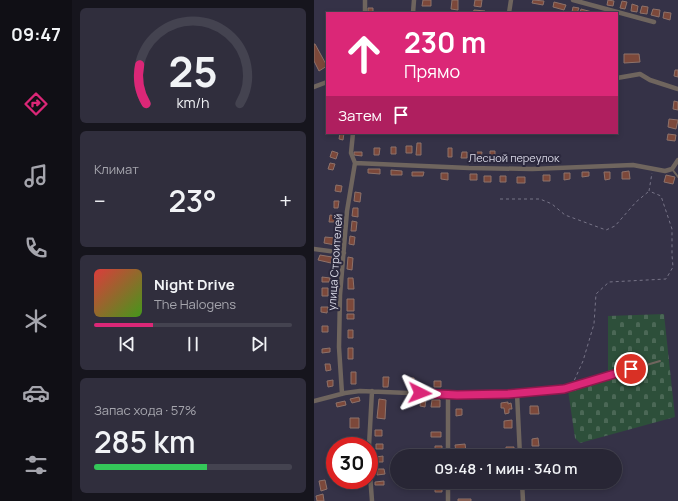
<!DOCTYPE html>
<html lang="ru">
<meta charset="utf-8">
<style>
body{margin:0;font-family:Manrope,sans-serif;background:#302e3d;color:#f1f3f6;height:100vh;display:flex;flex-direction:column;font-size:15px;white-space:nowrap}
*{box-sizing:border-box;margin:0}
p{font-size:13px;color:#a5a5ad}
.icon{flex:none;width:22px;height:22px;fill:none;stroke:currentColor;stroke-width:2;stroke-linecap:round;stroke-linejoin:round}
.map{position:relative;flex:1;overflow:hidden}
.side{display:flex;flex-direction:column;gap:8px;padding:8px;background:#16151d;width:242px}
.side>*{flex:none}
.hud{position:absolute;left:12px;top:12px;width:292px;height:122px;border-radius:0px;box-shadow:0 2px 6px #0003,0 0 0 1px #444350;background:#db2777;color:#fff;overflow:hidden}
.speed{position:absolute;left:12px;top:437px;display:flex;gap:8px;font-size:20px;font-weight:700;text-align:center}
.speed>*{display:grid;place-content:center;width:52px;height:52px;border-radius:50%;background:#282635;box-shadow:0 2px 6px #0003,0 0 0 1px #444350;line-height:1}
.speed .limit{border:6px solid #d22;background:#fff;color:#111}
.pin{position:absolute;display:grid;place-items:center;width:34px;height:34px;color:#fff;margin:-17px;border:2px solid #fff;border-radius:50%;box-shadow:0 1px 4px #0007}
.me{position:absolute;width:44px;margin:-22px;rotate:93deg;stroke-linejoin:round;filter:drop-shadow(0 0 3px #0008)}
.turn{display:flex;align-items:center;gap:14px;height:84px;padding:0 12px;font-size:18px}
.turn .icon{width:52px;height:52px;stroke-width:2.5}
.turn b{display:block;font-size:28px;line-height:34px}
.then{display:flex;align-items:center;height:38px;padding:0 12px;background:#0003;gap:8px;font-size:15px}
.big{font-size:30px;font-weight:600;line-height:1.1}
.side .widget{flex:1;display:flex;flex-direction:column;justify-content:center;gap:6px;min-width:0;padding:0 14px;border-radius:6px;background:#302e3d}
.side .dial{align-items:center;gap:0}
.dial svg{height:104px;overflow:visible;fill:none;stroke:#444350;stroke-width:7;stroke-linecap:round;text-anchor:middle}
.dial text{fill:#f1f3f6;stroke:none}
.song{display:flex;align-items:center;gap:12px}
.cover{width:48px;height:48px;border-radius:6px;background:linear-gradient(135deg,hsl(0 70% 55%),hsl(100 70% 35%))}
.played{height:4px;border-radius:2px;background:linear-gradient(90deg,#db2777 30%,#444350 30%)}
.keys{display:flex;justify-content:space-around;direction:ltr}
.heat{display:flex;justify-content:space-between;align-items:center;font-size:22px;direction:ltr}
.charge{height:6px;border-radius:3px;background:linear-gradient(90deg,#34c759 57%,#444350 0)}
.trip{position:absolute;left:76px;top:449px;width:232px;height:40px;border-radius:20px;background:#282635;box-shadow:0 2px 6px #0003,0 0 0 1px #444350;font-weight:600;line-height:40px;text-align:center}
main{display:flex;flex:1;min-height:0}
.menu{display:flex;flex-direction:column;width:72px;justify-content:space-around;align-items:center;background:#100f15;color:#a5a5ad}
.menu .icon{width:28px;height:28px}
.menu .current{color:#db2777}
.menu b{font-size:18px;color:#f1f3f6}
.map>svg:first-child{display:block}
</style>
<main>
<nav class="menu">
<b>09:47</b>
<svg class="icon current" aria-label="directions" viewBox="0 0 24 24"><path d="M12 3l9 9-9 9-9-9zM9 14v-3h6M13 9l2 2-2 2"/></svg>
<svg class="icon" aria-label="music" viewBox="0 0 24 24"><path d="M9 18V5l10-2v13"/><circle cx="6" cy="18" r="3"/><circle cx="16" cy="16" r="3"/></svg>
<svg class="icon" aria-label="phone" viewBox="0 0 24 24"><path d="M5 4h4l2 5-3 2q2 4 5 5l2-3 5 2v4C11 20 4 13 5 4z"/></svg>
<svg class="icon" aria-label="climate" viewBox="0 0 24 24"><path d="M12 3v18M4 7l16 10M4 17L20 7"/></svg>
<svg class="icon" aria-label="car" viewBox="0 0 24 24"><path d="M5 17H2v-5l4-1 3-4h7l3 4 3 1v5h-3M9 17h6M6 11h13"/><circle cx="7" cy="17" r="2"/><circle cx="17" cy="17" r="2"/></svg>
<svg class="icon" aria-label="filters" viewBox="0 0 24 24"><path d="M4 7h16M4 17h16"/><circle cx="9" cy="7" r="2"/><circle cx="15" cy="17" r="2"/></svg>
</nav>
<section class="side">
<div class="widget dial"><svg viewBox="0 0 100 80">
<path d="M14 69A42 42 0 1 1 86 69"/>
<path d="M14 69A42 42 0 0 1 9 39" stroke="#db2777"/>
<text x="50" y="56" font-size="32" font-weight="700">25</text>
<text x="50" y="72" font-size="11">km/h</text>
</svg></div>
<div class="widget"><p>Климат</p>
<div class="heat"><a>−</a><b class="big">23°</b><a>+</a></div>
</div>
<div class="widget">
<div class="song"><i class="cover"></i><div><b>Night Drive</b><p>The Halogens</p></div></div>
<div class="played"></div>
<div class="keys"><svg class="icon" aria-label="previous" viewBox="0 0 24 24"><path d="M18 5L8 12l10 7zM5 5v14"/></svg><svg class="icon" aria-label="pause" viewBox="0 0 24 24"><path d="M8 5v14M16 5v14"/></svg><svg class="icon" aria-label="next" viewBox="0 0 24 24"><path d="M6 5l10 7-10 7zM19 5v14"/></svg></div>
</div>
<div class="widget"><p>Запас хода · 57%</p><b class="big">285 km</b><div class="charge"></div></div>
</section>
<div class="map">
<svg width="364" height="501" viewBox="0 0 364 501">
<defs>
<pattern id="cemetery-stones" width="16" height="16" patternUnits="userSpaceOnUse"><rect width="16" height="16" fill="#2d4f3a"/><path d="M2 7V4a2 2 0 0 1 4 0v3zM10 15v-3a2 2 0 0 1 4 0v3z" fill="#4b6856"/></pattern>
</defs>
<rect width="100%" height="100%" fill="#353247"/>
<path fill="url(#cemetery-stones)" d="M350,314L361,417L266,443L261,438L254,390L294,378V316Z"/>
<path fill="#7c483a" stroke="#8e726a" d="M109,0H117V6H108Z
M138,0H144V10L137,9Z
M161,0H168L167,7L160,6Z
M219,0L230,1L229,5L218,3Z
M294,0L300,1L299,6L293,5Z
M308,1L313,2L311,9L306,8Z
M240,2L252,5L250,10L239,7Z
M318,4L324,6L323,12L317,11Z
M328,6L334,7L333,14L326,13Z
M259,7L265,8L263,13L258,12Z
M54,8H59V13H54Z
M267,9L278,12V13H266Z
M339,9L346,10L345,17L337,15Z
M160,10L171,11V13H159Z
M350,12L357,13L356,20L349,18Z
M0,44H1L13,66L5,71L0,61Z
M310,54H325L326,62L310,63Z
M361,70H364V77L360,76Z
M360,101L364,102V110L359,109Z
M355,119L364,120L362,129L354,127Z
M26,133H30L29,140L25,139Z
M354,134L362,135L361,141L353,140Z
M103,143H107V155H102Z
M92,146H98V153H92Z
M77,147H82V154H77Z
M60,148H66L65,155H60Z
M134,148H138V157H134Z
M18,151L24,153L22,159L16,157Z
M176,151H181V159H176Z
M40,152H48V156L40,155Z
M148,152H153V158H147Z
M163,152H168L167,158H163Z
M16,163L21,164L19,170L14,169Z
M54,169H66V174L54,173Z
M77,170L88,171V175H77Z
M315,171L316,179H308V172Z
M98,172H110L109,176H98Z
M268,172H275V176L268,177Z
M290,172H296V179L291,180Z
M127,173H134V180L127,179Z
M250,173H256V179L250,180Z
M156,174H163V180H156Z
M229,175H236V181H229Z
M352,175L361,177L359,184L350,182Z
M170,176H177V182H170Z
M186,176H192V182H186Z
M203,177H211V183H203Z
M22,185L28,186L27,192L21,191Z
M41,192L47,193L46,202L40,201Z
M20,201H25L24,208H20Z
M39,208H44V217L38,216Z
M16,215L24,216L23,222H15Z
M38,221L43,222L42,231H37Z
M36,236L41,237L40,245L35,244Z
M11,237L21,238V245L10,243Z
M6,255L18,257L17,263L4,260Z
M34,257L39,258L38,270L33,269Z
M8,277L16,278L15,282H8Z
M34,278H39L40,289H34Z
M8,288H14V296H8Z
M33,299H40V311H33Z
M7,307H14L13,313L7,312Z
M33,314H40V319H33Z
M8,326H14V332H8Z
M34,330H39V338H34Z
M16,348V352L8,353V349Z
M34,348H39V359H34Z
M11,364H16L17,370L12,371Z
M37,372H42V384H37Z
M69,377H75L74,387H69Z
M94,378H100V386H93Z
M19,380V386L14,387L13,381Z
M120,381H127V387H120Z
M45,397L46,401L38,403L36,399Z
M65,399L72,400L71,419L63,418Z
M107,399H112L111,407L106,406Z
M118,400H126V407H117Z
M31,401L32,405L23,407L22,403Z
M194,402V404L197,403L198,409H195V413L191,414L190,408H187V403Z
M216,406H224L225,414H216Z
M142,409H148V415L142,416Z
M36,418H45V428H36Z
M198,420V428H190V421Z
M61,430H68V436H61Z
M117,432H127V437H117Z
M36,438H45V446H36Z
M224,438L225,446H218V439Z
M62,444H69V449H62Z
M151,444L152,451L142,452L141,445Z
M121,446H128V452H121Z
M192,447H200V453H192Z
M69,456V462H62V457Z
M63,469H70L71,474L63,475Z
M11,480L13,489L7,491L5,481Z
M70,481V485H61V482Z
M121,487H128V492H121Z
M9,494L10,501H3L2,496Z
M144,499H157V501H144Z"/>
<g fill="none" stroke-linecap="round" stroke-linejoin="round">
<path stroke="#777487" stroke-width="1" stroke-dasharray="3 3" stroke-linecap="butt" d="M186,199H226L238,204L251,215L292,230L301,226L322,202L334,192
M256,384L260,381L269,361L280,324L282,294L295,282L352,279L359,267L358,255V229L347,196L335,191L338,173"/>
<path stroke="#6f655e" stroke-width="2" d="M358,169L364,177
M251,389L346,361"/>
<path stroke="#6f655e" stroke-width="4.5" d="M51,0V13
M259,0L340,22
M99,13L100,0
M195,13L197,0
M303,78L326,74L336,80L364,89
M0,87L13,82
M41,163L155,168L218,169L319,165L351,171L358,169L364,160
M0,249L30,253
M203,393L206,456
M28,394L25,347L26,295L33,211L41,163L37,153L39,133
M134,394V456
M0,401L31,393L46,391L143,395L194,394L250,389
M55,446L58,391
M55,461L58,501
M208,482L209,501
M134,501V482"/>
</g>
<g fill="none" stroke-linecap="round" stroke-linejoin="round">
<defs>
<path id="route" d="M106,393L143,395L194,394L250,389L317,369"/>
</defs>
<use href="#route" stroke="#8e194d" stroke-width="10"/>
<use href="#route" stroke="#db2777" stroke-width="7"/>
</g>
<g text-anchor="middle" stroke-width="4" stroke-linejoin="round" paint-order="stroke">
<g font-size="11" fill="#d9d8e6" stroke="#2b283d">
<text x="200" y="162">Лесной переулок</text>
<text transform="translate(21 262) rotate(-86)" y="4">улица Строителей</text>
</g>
</g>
</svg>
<div class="speed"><div class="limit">30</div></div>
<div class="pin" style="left:317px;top:369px;background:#d93025"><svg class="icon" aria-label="arrive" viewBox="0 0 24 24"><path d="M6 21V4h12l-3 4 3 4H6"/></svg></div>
<svg class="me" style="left:106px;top:393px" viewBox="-20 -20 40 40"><path d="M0-17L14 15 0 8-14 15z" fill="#db2777" stroke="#fff" stroke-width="4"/></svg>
<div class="trip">09:48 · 1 мин · 340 m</div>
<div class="hud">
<div class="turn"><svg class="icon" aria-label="ahead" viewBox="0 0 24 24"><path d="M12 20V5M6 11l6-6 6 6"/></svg><div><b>230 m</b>Прямо</div></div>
<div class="then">Затем<svg class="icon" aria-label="arrive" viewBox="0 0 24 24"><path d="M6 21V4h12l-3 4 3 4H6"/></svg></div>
</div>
</div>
</main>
